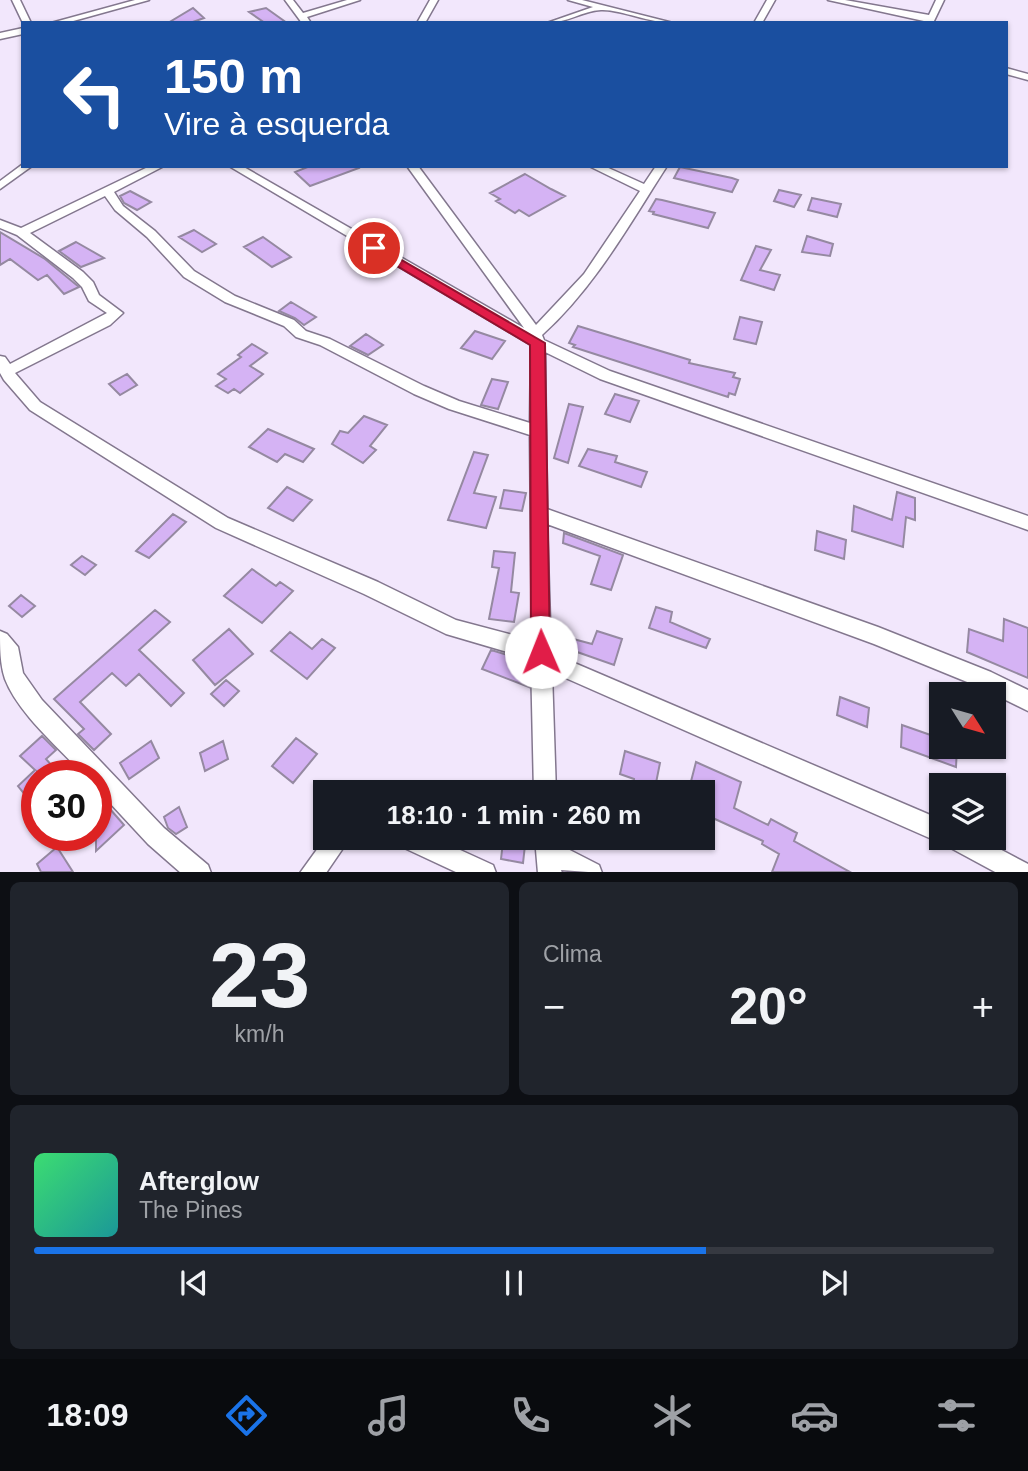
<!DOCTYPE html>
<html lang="pt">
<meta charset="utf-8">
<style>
body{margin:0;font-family:Arial,sans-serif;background:#20242c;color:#f1f3f6;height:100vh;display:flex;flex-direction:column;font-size:26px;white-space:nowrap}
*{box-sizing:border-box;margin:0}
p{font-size:23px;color:#9ea1a6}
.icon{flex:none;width:38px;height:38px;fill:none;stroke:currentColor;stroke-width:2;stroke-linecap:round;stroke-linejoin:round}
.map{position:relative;height:872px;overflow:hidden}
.side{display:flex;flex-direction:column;gap:10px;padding:10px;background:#0d0f14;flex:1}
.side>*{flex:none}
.top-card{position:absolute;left:21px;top:21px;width:987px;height:147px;border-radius:0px;box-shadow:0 2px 5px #0004;background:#1a4fa0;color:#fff;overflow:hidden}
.needle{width:46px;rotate:127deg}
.tools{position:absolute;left:929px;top:682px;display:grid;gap:14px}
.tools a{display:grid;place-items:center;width:77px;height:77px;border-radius:0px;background:#171b24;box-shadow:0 2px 5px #0004;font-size:35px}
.speed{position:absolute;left:21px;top:760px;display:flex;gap:14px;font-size:35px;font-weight:700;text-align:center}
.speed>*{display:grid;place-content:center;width:91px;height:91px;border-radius:50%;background:#171b24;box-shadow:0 2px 5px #0004;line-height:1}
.speed .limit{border:10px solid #d22;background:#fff;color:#111}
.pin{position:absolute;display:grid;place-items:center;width:60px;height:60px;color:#fff;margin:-30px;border:4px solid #fff;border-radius:50%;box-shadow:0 2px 7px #0007}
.me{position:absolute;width:77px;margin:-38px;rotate:359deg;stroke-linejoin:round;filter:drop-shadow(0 0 5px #0008)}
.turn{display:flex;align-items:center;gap:24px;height:147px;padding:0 28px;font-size:32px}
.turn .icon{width:91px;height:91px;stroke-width:2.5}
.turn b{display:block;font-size:49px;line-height:60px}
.big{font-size:52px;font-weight:700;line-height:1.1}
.side .widget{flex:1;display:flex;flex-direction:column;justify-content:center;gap:10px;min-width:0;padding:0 24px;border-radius:10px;background:#20242c}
.side .dial{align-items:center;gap:0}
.dial b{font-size:91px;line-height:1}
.song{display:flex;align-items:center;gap:21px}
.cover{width:84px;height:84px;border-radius:10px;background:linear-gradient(135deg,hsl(140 70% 55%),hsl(180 70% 35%))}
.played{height:7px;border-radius:4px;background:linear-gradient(90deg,#1a73e8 70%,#363941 70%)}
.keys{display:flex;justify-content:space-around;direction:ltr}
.heat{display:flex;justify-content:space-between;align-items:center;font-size:38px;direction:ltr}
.side .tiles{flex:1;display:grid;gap:10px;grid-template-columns:1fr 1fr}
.widget:last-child{grid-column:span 2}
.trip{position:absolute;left:313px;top:780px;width:402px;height:70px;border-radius:0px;background:#171b24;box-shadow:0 2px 5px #0004;font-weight:700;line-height:70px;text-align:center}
.dock{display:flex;height:112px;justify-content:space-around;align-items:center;background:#090b0e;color:#9ea1a6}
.dock .icon{width:49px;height:49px}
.dock .on{color:#1a73e8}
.dock b{font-size:32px;color:#f1f3f6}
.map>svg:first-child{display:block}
</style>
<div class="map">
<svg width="1028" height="873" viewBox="0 0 1028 873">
<rect width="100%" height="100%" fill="#f2e7fc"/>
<path fill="#d5b3f4" stroke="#9589a1" stroke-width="2" d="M193,8L204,18L190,23H168Z
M266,8L287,23H265L249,12Z
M310,166H358L359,168L310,186L295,172Z
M680,167L732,178L738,180L732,192L674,178Z
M525,174L551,189L565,196L529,216L519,210L515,213L496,201L500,199L490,193Z
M779,190L801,195L794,207L774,201Z
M130,191L151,202L137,210L124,203L120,196Z
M812,198L841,204L837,217L808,210Z
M656,199L662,200L715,213L708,228L653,214L654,212L649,211Z
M194,230L216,244L202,252L179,237Z
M0,232L45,259L79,287L64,294L47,275L38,280L10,259L0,265Z
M807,236L833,244L830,256L802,252Z
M263,237L291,257L272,267L244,247Z
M76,242L104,258L81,267L59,251Z
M756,246L771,250L760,270L780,275L774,290L741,280Z
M291,302L316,317L304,325L295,318L279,311Z
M740,317L762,322L756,344L734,339Z
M578,326L690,360L689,363L735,373L733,377L740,379L735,395L729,393L728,397L573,347L575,345L569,343Z
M475,331L505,341L492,359L461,348Z
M366,334L383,345L368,355L350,346Z
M252,344L267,353L250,366L263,374L240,393L234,389L228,393L216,386L226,379L218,374L241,357L238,355Z
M127,374L137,385L120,395L109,384Z
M492,379L508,382L498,409L481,405Z
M615,394L639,401L630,422L605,414Z
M569,404L583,407L568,463L554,458Z
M364,416L387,425L370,446L376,450L363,463L332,444L340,431L348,433Z
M268,429L314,449L303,462L285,454L277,462L249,447Z
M588,449L617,456L615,462L647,472L641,487L579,466Z
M474,452L488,455L474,493L496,497L486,528L448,520Z
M287,487L312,500L293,521L268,508Z
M504,490L526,493L522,511L500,508Z
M897,492L915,498V520L906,517L903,547L852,531L854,506L892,520Z
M173,514L186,522L149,558L136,551Z
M817,531L846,540L844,559L815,550Z
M564,533L623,555L611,590L591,584L600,556L563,543Z
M494,551L515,553L511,592L519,593L514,622L489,619L499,568L492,567Z
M82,556L96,565L85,575L71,565Z
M252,569L276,586L280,582L293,591L262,623L224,596Z
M21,595L35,606L22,617L9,606Z
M656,607L672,612L670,622L710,639L706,648L649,628Z
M155,610L170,622L139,650L184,693L171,706L139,674L126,686L112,673L80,702L111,734L94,750L78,734L84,729L54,699Z
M1004,619L1028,628V678L967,652L969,629L1003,641Z
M229,629L253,654L215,685L193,660Z
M597,631L622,639L614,665L563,647L566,637L592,644Z
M290,632L312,649L322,639L335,648L307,679L271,651Z
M491,650L524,660L518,673L529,674V687L482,669Z
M226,680L239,691L224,706L211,694Z
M840,697L869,708L867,727L837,715Z
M902,725L942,739V747H957L956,767L901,747Z
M42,736L56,750L46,759L60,775H40L37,772V795L30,801L18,786L35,770L20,756Z
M296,738L317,754L293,783L272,766Z
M151,741L159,758L129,779L120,763Z
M223,741L228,759L205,771L200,753Z
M625,751L660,763L654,793H632L634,779L620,774Z
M696,762L741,782L734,808L768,825L771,819L797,833L794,841L850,872H772L779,854L762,844L763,841L704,814V793H688Z
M179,807L187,827L176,834L168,828L164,817Z
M110,809L124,825L96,851V822Z
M503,842L525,845L523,863L501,859Z
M57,847L73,872H41L37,864Z"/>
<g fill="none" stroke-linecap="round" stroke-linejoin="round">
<defs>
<path id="minor" d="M12,0H20L31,23H23Z
M135,0H149L66,23H51Z
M285,0H293L303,13L347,0H360L307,17L311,23H302Z
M430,0H438L425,23H417Z
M568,0H582L673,23C650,23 619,9 601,10C582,11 567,23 547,23L593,7Z
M767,0H775L762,23H754Z
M828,0H845L929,15L936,0H944L933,23Z
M23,28V34L0,39V33Z
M1006,68L1028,74V80L1006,74Z
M23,164V166H32L0,189V181Z
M150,166H164L114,192L123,206L155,231L194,271L235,296L294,320L306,331L330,339L424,386L459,401L530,423L531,345L229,166H242L524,328L407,166H418L536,325L584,274L640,191L589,166H604L644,184L656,166H667C629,225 595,287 542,335L544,340L610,371L1028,516V530L600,379L545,352L547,509L878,627L991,672L1028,690V711L977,686L874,644L547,524L551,653L942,820V838H979L1028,864V873H997L947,846L945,842L934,840L552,672L556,793H534L531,659L446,634L364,594L216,528L30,410L4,380L0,373V356L5,357L10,364L107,313L89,301L82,287L73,278L17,235L0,228V220L21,228ZM105,196L115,210L147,237L184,277L225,302L284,326L296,337L320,345L414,394L449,409L530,435L532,640L456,620L378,582L228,518L40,402L15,373L110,325L123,313L99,295L93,282L83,272L30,233Z
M0,631L7,634L18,647L23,673L42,700L164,828L208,865L211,873H181L148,844L96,788V775H84C59,748 18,713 5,679C0,664 0,647 0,631Z
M326,837L350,838L326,873H300Z
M397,838H434L493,865L496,873H458L400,846Z
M535,838H557L558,844L599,865L602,873L561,870L562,873H538Z"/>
</defs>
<use href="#minor" stroke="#83778e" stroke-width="3"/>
<use href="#minor" fill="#fff" fill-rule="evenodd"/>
</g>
<path fill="#e11d48" stroke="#92132f" stroke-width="2" d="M374,244L545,343L550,652L548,658L541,661L534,658L531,652L530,345L370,250L368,248Z"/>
</svg>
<div class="tools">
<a><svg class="needle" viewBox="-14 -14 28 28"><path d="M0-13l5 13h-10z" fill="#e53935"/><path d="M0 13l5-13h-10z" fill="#9ea1a6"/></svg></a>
<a><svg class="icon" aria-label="layers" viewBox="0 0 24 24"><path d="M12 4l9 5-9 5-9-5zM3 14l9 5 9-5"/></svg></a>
</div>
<div class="speed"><div class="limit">30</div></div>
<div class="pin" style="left:374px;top:248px;background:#d93025"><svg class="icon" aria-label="arrive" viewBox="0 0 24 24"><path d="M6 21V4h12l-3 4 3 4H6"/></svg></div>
<svg class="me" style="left:541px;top:652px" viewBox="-20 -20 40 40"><circle r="19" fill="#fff"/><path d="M0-13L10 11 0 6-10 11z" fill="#e11d48"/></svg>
<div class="trip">18:10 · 1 min · 260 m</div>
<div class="top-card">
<div class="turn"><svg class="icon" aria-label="left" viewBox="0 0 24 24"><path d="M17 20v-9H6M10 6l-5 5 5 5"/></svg><div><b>150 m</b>Vire à esquerda</div></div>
</div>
</div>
<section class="side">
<div class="tiles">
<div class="widget dial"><b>23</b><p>km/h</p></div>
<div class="widget"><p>Clima</p>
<div class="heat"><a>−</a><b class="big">20°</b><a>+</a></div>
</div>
<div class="widget">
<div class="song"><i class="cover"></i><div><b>Afterglow</b><p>The Pines</p></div></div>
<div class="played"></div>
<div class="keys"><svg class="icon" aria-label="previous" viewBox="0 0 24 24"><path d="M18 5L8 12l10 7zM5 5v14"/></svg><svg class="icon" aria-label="pause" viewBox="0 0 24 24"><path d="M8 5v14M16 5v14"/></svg><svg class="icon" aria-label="next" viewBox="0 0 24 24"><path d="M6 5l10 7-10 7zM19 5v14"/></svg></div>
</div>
</div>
</section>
<nav class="dock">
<b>18:09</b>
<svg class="icon on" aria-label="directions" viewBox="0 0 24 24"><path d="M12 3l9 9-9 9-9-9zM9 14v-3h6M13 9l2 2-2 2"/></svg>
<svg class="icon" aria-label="music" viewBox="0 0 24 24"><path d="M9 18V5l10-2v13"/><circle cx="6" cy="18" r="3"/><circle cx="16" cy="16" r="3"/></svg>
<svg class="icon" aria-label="phone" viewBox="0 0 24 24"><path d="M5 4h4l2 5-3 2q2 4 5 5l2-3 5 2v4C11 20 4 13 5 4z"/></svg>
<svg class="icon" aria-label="climate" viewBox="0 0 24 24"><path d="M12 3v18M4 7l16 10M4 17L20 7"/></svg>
<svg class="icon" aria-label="car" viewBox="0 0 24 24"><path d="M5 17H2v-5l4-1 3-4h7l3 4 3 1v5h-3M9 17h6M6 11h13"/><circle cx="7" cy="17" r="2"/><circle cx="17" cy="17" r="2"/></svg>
<svg class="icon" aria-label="filters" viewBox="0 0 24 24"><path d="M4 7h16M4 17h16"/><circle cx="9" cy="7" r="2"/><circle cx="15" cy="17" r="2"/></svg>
</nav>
